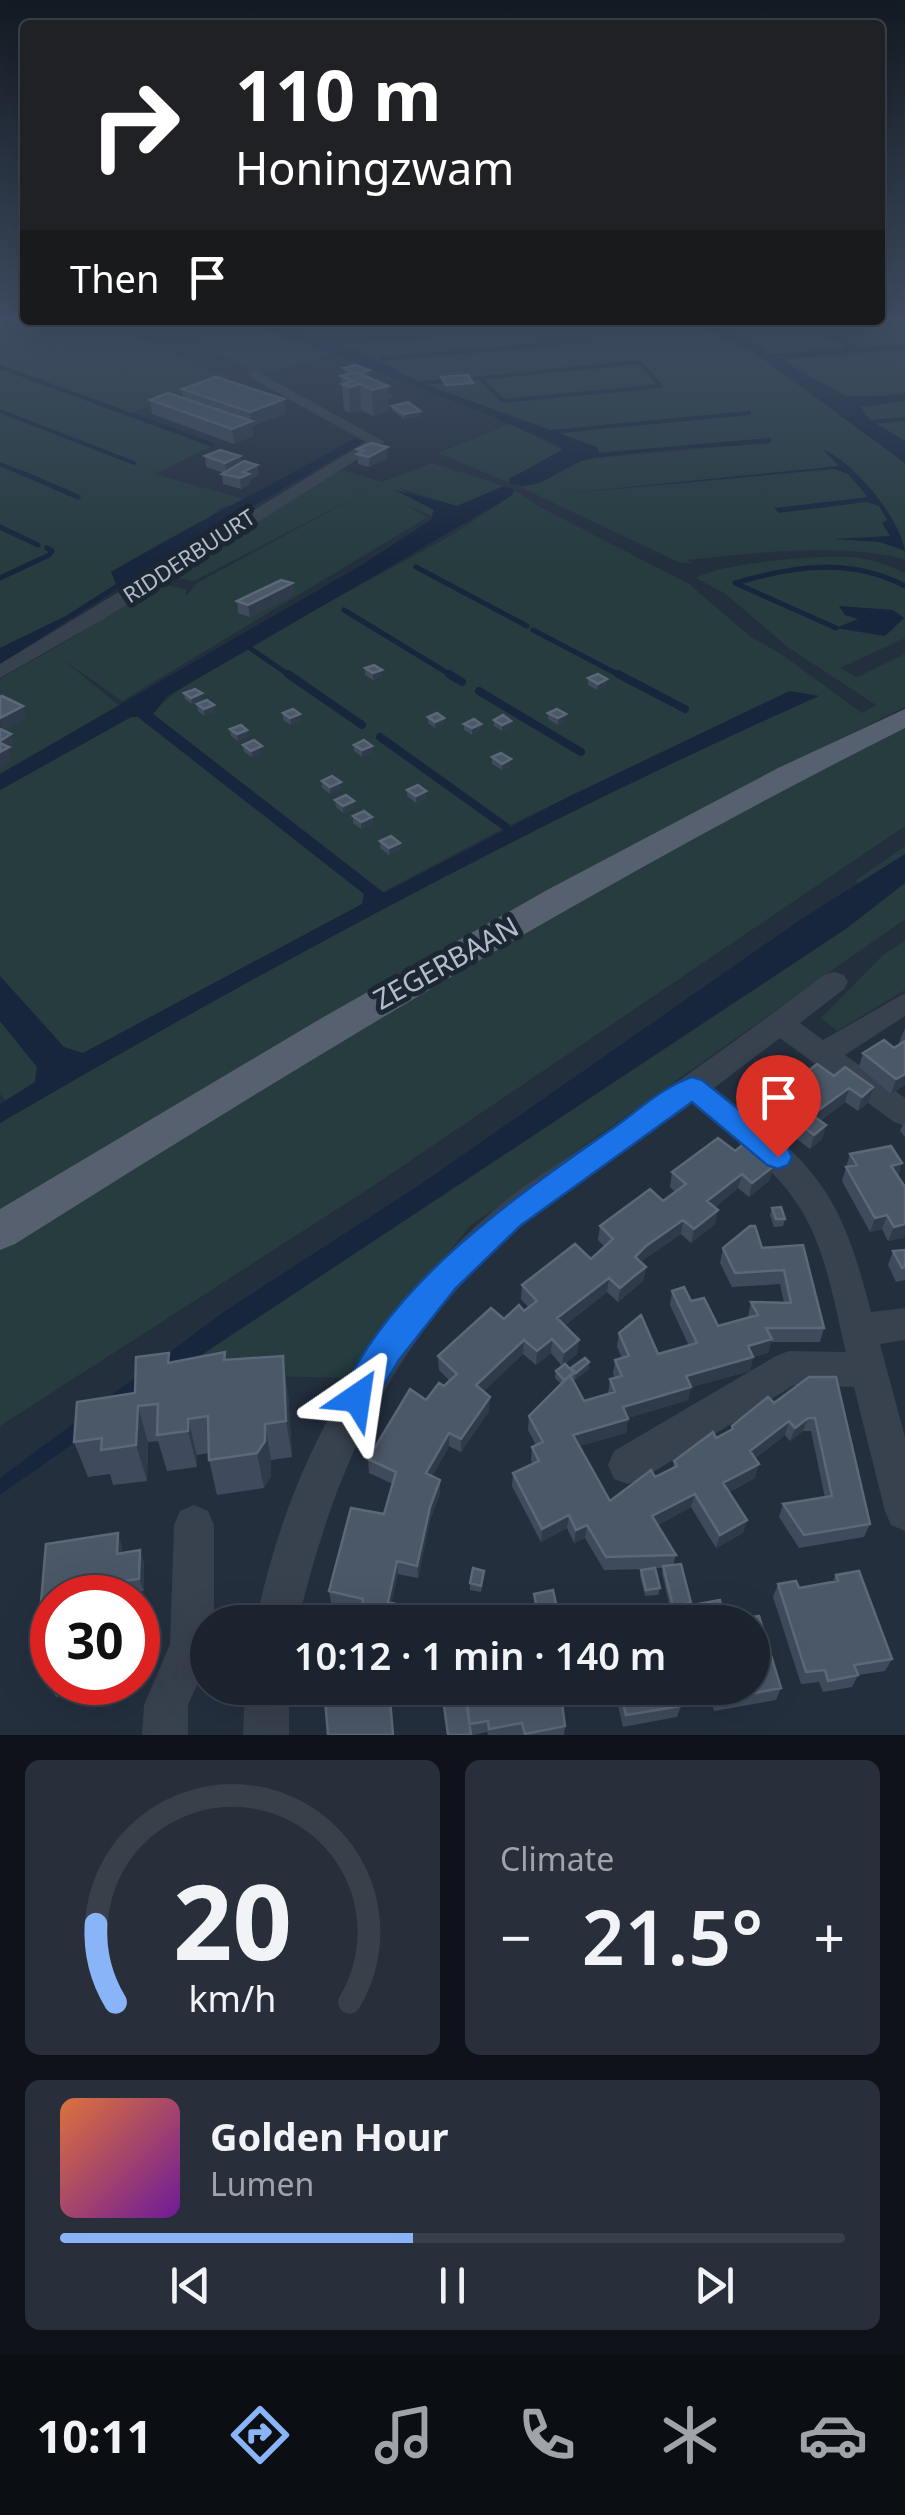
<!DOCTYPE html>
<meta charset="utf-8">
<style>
body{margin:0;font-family:"Noto Sans",sans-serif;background:#282f3a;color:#f1f3f6;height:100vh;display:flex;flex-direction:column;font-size:38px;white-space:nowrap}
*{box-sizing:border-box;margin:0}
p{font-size:32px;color:#a0a4aa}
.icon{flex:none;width:55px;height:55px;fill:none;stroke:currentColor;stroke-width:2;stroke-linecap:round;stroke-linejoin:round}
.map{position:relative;height:1735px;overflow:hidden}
.drawer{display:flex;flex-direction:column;gap:25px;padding:25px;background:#0f1319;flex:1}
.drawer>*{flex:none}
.hud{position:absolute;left:20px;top:20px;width:865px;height:305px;border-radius:10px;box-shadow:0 10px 40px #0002,0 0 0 2px #39404a;background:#202124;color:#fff;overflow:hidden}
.speed{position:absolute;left:30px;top:1575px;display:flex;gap:20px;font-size:50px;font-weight:700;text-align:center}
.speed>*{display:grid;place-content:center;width:130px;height:130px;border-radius:50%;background:#1b232e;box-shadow:0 10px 40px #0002,0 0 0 2px #39404a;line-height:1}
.speed .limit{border:15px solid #d22;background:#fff;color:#111}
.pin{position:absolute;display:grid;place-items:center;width:85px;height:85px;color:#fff;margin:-102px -42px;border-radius:50% 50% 50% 0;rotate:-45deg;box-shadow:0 0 10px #0007}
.pin .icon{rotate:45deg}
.me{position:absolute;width:110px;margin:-55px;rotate:32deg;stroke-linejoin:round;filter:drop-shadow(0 0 8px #0008)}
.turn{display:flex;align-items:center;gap:35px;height:210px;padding:0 50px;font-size:45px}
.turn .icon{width:130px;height:130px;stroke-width:2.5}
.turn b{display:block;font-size:70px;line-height:85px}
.then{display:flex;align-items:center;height:95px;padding:0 50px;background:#0003;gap:20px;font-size:38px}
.big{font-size:75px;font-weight:600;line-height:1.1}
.drawer .card{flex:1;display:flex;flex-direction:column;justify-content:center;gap:15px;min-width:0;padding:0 35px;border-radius:15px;background:#282f3a}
.drawer .dial{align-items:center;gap:0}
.dial svg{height:260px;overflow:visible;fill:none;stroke:#39404a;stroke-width:7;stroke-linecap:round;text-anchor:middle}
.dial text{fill:#f1f3f6;stroke:none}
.song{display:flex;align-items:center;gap:30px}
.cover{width:120px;height:120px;border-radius:15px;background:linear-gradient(135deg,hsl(20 70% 55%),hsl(280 70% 35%))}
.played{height:10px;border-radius:5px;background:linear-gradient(90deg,#8ab4f8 45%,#39404a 45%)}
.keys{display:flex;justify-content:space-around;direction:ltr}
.heat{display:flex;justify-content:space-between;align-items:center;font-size:55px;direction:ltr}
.drawer .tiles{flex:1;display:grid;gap:25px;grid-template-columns:1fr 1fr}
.card:last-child{grid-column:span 2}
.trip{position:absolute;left:190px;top:1605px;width:580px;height:100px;border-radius:50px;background:#1b232e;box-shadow:0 10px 40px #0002,0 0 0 2px #39404a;font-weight:600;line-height:100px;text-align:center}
.tabs{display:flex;height:160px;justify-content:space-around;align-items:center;background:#0b0e12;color:#a0a4aa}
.tabs .icon{width:70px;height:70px}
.tabs .current{color:#8ab4f8}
.tabs b{font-size:45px;color:#f1f3f6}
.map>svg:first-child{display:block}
</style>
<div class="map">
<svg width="905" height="1735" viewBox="0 0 905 1735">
<rect width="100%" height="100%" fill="#242f3e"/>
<path fill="#263c3f" d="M0,319L99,320L230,377L128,414L213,445L155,474L247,500L221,508L198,527L111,572L117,584L112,587L66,616L0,648V530L35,546L40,545L0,524V330L164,384L0,328Z
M905,319V345L858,348L824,329L821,331L846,347L844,350C821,351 786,361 764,353C744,345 731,326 709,320H804L814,327L821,326L812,320Z
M167,320H617L625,323L628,322L624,320H681L742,345L849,419L905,463V559C830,542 762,553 687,560L694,564L678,562L520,487L540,483L585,459L770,443V438L599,453L565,436L421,383L296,325L185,330Z
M261,328L333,355L262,375L191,340L194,336Z
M905,349V392L891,394L894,396H847L786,363L788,359Z
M905,401V441L870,420L860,406Z
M510,424L563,450L510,483L438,453Z
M432,463L504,486L457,506L399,488L434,510L431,516L407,505L426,517L423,520L122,701L62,659L120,706L0,774V679L79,634L155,583L186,589V596L197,583L369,490L194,581L167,576L340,469L382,482Z
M514,490L538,506L689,584L751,637L781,654L862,713L876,705L789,648L724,593L696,578C725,562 819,555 852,557C871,559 888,565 905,573V638L840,668L857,677L905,654V707L811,753L402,972L0,1209V1123C266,968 536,822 817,696L789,691L506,827L383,892L153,714C181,679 232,665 265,637L452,535L511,496Z
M131,717H138L364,893L363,904L83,1053L64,1048L0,976V790Z
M905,728V826L373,1186L0,1426V1246L420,988L699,831Z
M905,846V919L470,1226L349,1378L172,1374L847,928L883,899L855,881Z
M905,941V990L837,1031L821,1018L883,955Z
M0,1021L37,1067L35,1082L6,1101L0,1094Z"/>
<path fill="#17263c" d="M681,320L724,324L765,349L762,351L767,354L844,349L846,346L821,331L827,330L858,348L905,345V348L787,359L785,363L847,397L905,395V401L860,407L870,420L905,441V463L752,351Z
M275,324L299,325L298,329L376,359L421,383L597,447L599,453L771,438V443C711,448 649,449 590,459C560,464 542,494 510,483L509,479L562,450L561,447L496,418L260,326Z
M355,438L365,441L188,544L0,664V648L66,616L116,584L111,572C191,525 273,485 355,438Z
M822,449C853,461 900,518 905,551L880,542L833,539L890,536L882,523L887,520L879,506L867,502L779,513L774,508L868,497L848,474L834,469L560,494L839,466Z
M504,486L514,490L511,496L166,697L153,714L384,893L568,797L790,691L819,696C537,821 266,968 0,1123V1104L35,1082L37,1067L0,1021V976L64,1047L83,1053L362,904L364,894L138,717H131L0,790V774L365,563L431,520L434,510L395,490L457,506Z
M839,606L893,610L904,618L885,636L836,628L858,619L845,615Z
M905,854V883L847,928L162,1381L0,1495V1478L225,1311L421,1184L800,920Z"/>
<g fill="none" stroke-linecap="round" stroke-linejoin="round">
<path stroke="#17263c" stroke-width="4" d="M299,325L360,320
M340,342L445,333
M382,359L586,341
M639,362L661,386L503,401L480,378Z
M0,367L213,445
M461,380L480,378
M421,383L447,381
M0,411L134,463
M872,422L905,419
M550,432L749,413
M0,464L26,475"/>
<path stroke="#17263c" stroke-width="5" d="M20,472L78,497
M0,527L38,545
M416,567L527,626
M0,578L49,555L52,551L47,548
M344,610L454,677
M836,628L735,583C793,566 850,557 905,586
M533,630L623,677
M251,649L292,677"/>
<path stroke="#17263c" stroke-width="8" d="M288,674L362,725
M449,674L462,682
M618,674L685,709
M479,691L581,752
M380,737L506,827"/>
<path fill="#38414e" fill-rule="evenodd" d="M256,371L385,442L102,620L0,678V664L366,442L251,378V372Z
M834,972L844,975L848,982L844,989L800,1023L823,1040L905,993V1016L845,1055L905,1098V1126L894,1122L780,1038L714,1088C752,1118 796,1147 823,1188C848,1225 860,1270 871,1312L905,1308V1340L880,1344L905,1437V1531L891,1525L885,1511L854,1387L794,1385L642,1479L628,1484L614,1479L608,1465L614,1451L776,1356L789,1351L846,1352C834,1304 826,1247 798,1205C771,1164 729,1135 692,1104C636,1144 576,1180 524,1224C396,1333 336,1462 298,1622H256C288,1462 371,1316 495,1209C528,1181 566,1159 601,1135C677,1083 751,1030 824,975Z
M194,1505L208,1511L214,1525V1622H208V1660L188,1705V1735H142L144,1705L170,1644L174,1525L180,1511Z
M245,1688H289V1735H243Z"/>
<path fill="#56606e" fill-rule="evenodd" d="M905,709V728C598,882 306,1061 15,1244L0,1250V1209L320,1019L547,890L778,768Z"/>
</g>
<path fill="#3f4b5c" d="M344,368L369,370V375L365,376L388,386V392L392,398L388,399L389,411L373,416L361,410L350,413L344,410L341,376L347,374L344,372Z
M182,389L285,414L252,426L253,436L234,444L152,414L150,400L183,398Z
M392,406L420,416L404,419L392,410Z
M357,449L388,458L369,467L358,464Z
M205,456H240L241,463L257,465L258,475L250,480V484L241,489L223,484L222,474L224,473L206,467Z
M292,583L293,595L250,617L238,613L237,601Z
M365,668L382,676L373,680L365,675Z
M588,678L607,685L597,690L588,685Z
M184,693L203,700L192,704L185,699Z
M197,704L215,712L204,716L198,711Z
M283,713L301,720L291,725L283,720Z
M548,713L566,714V720L558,725L548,719Z
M428,717L444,724L435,728L428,723Z
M494,720L511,721V727L502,731L494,726Z
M464,724H481V730L472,735L464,730Z
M230,729L248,736L238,741L231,736Z
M243,745L262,753L252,757L244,752Z
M354,745L372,752L362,757L354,751Z
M492,757L510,766L502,770L492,764Z
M322,781L341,789L330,794L322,788Z
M407,790L426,798L416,803L407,796Z
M335,800L354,808L343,813L336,807Z
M353,816L372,817L373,824L361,829L353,823Z
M380,841L400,850L389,855L380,848Z
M905,1028V1085L891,1094L859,1067L863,1053L894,1048L900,1044L899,1043Z
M817,1064L869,1102L858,1111L845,1102L820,1121L826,1125L822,1139L810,1149L782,1128L786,1113L776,1106L780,1092Z
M905,1123V1137L900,1131L903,1124Z
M718,1138L770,1180L749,1197L738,1188L715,1207L718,1210L715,1224L691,1243L681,1234L643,1260L641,1263L646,1267L643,1281L618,1302L607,1292L564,1326L577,1354L562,1366L551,1353L536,1365L523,1354L483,1391L489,1411L461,1452L449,1446L432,1476L440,1493L430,1520L418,1578L398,1574L361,1622L362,1610L331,1604L329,1591L384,1514L393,1484L369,1473L368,1459L426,1400L450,1381L439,1370L438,1356L504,1319L528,1307L521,1299L522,1285L591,1259L605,1247L598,1240L600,1226L663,1201L675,1192L670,1187L672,1172Z
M850,1154L902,1163L898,1176L905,1187V1237L888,1241L882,1229L870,1232L842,1181Z
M772,1208L785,1219L783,1226L774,1227L770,1215Z
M803,1245L824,1328L820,1342H771L768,1353L753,1357L750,1371L691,1387L688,1400L628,1418L626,1433L579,1446L610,1501L673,1468L674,1461L730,1431L732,1426L774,1403L809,1377L870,1524L864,1537L799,1548L779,1517L783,1504L825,1498L811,1431H803L790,1441L785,1435L755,1458V1478L729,1492L747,1520L743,1533L716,1548L691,1507L658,1525L676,1555L673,1565L691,1603L689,1609L671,1612L662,1573L663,1568H655L660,1588L658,1595L645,1596L640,1576L641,1570L650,1569L604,1570L585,1538L574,1543L567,1528L541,1542L512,1486L513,1473L533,1464L531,1460L532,1447L536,1445L528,1430L529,1416L561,1384L555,1378L556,1371L571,1370V1368L589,1362V1369L575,1380L573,1378V1380L584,1401L608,1394L610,1379L615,1378L613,1374L615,1360L622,1358L617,1347L619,1333L658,1354L689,1346L670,1305L672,1291L691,1301L718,1326L748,1317L751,1302L784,1303L780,1284L732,1287L720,1263L723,1248Z
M905,1250V1280L896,1282L888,1265L893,1251Z
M226,1360L288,1393L292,1457L271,1460V1476L264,1488L217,1495L209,1460V1453L197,1455V1467L167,1471L158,1441L148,1442L147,1481L113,1485L110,1474L88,1477L74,1442L171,1363Z
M122,1546V1553L140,1550L144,1563V1591L121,1595L52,1682H116V1687L56,1697L50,1685L52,1659L43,1661L37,1649Z
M484,1571L481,1592L470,1590V1583Z
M836,1575L892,1659L885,1671L858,1675L852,1687L823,1692L819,1682L801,1684L773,1597L778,1584L799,1588L832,1582Z
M534,1594L560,1622H538L534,1600Z
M720,1600L724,1622L759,1616L781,1688L776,1700L714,1711L708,1688H752V1622H690L689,1618L693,1605Z
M463,1688H560L565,1726L564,1735H488L487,1732L474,1735H447L464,1694Z
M614,1688H676L681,1706L677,1717L623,1727Z"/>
<path fill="#2f3b4b" d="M473,383V388L446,390V385Z
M360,384L361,410L350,413L349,387Z
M388,386V394L392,393V398L388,399L389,411L373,416L372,390Z
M284,399L285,414L252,426L253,436L234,444L232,429L251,421L250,412Z
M420,411V416L404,419V414Z
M387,447L388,458L369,467V457Z
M240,456L241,467L226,474L225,463Z
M257,465L258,475L250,480V484L241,489L240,478L243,472Z
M292,583L293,595L250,617L248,605Z
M382,670V676L373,680V673Z
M607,679V685L597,690L598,684Z
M202,693L203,700L192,704L191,698Z
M214,705L215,712L204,716V709Z
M23,706L26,718L2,732L0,718Z
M300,714L301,720L291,725L290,718Z
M566,714V720L558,725V718Z
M444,718V724L435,728V722Z
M511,721V727L502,731V725Z
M481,724V730L472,735V728Z
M247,730L248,736L238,741L237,734Z
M11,734L15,747L9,750L12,760L0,768V741Z
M262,746V753L252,757L251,751Z
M372,746V752L362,757V750Z
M511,759L510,766L502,770V764Z
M341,782V789L330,794V787Z
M426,791V798L416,803V796Z
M354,801V808L343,813V806Z
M372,817L373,824L361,829V822Z
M400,843V850L389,855V848Z
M905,1074V1085L891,1094L896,1079Z
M873,1087L869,1102L858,1111L862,1097Z
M849,1088L845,1102L809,1129L812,1115Z
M826,1125L822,1139L810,1149L814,1135Z
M902,1163L897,1178L891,1166Z
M774,1166L770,1180L749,1197L752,1183Z
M742,1174L738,1188L704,1215L707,1201Z
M718,1210L715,1224L691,1243L694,1229Z
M887,1215L882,1229L870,1232L875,1218Z
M683,1220L681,1234L643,1260L633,1271L635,1257L646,1246Z
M905,1224V1237L888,1241L894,1227Z
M646,1267L643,1281L618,1302L620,1288Z
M609,1278L607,1292L556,1332L557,1318Z
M552,1339L551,1353L536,1365L537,1351Z
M772,1339L768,1353L753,1357L750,1371L691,1387L688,1400L621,1420L623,1407L748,1346Z
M524,1340L523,1354L476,1399V1385Z
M579,1340L577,1354L562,1366L564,1352Z
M283,1356L288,1393L292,1457L286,1421Z
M589,1362V1369L575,1380L576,1373Z
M490,1397L489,1411L461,1452V1439Z
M138,1406L148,1442L147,1481L136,1445Z
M808,1418L803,1431L790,1441L795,1428Z
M188,1419L197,1455V1467L188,1431Z
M628,1419L626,1433L571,1448L573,1435Z
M789,1421L785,1435L746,1464L750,1451Z
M265,1424L271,1460V1476L264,1488L257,1453Z
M449,1433V1446L427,1486L426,1473Z
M759,1464L755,1478L720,1496L723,1483Z
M440,1480V1493L430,1520L418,1578L417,1566L430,1507Z
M695,1494L691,1507L650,1529L652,1516Z
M569,1515L567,1528L541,1542L542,1529Z
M747,1520L743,1533L716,1548L720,1535Z
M587,1525L585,1538L574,1543L576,1530Z
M118,1533L122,1546V1566L117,1554Z
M140,1550L144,1563V1591L139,1579Z
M397,1561L398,1574L389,1615L388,1602Z
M116,1582L121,1595L120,1598H115Z
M138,1618L142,1630L141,1660L138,1650Z"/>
<path fill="#4b5868" stroke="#5c6777" stroke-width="2.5" d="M355,365L369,370L358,373L344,368Z
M356,372L388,386L372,390L360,384L349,387L342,384L353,381L341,376Z
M468,375L473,383L446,385L441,377Z
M216,377L284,399L250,412L182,389Z
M168,393L252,421L232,429L150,400Z
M408,402L420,411L404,414L392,406Z
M371,443L387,447L369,457L357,454L363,451L357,449Z
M220,450L240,456L225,463L205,456Z
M244,461L257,465L243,472L249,474L240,478L222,474Z
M281,580L292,583L248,605L237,601Z
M374,665L382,670L373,673L365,668Z
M598,674L607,679L598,684L588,678Z
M195,689L202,693L191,698L184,693Z
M2,696L23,706L0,718V697Z
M207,700L214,705L204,709L197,704Z
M293,709L300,714L290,718L283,713Z
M557,709L566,714L558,718L548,713Z
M437,713L444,718L435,722L428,717Z
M503,715L511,721L502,725L494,720Z
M474,719L481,724L472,728L464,724Z
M241,725L247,730L237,734L230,729Z
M0,729L11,734L0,741Z
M254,740L262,746L251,751L243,745Z
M364,740L372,746L362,750L354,745Z
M0,743L9,747L0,752Z
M501,753L511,759L502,764L492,757Z
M332,776L341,782L330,787L322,781Z
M418,785L426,791L416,796L407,790Z
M346,795L354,801L343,806L335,800Z
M364,811L372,817L361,822L353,816Z
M391,836L400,843L389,848L380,841Z
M884,1040L894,1048L905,1041V1074L896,1079L863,1053Z
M817,1064L834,1076L845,1067L873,1087L862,1097L849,1088L812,1115L826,1125L814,1135L785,1113L797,1104L780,1092Z
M718,1138L735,1151L745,1143L774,1166L752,1183L742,1174L707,1201L718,1210L694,1229L683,1220L646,1246L635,1257L646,1267L633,1277L620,1288L609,1278L557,1318L579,1340L564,1352L552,1339L537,1351L524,1340L476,1385L490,1397L461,1439L449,1433L426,1473L440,1480L430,1507L417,1566L397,1561L388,1602L403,1606L402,1622H346V1621L361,1622L363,1599L329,1591L351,1508L384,1514L396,1472L368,1459L410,1389L426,1400L439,1383L444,1386L457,1374L438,1356L491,1308L504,1319L519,1305L524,1311L537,1301L522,1285L575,1244L591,1259L613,1239L600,1226L650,1189L663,1201L686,1184L672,1172Z
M891,1146L902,1163L891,1166L905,1187V1224L894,1227L887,1215L875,1218L846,1167L857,1165L850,1154Z
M781,1207L785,1219H776L772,1208Z
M750,1226H755L762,1248L803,1245L824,1328H766L772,1339L748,1346L753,1357L686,1376L691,1387L623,1407L628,1419L573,1435L610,1501L651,1470L655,1477L677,1466L674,1461L713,1432L716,1438L733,1429L732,1426L768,1397L774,1403L809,1377H836L870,1524L804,1535L783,1504L832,1496L815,1418H808L795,1428L789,1421L750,1451L759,1464L723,1483L747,1520L720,1535L695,1494L652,1516L676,1555L606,1557L587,1525L576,1530L569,1515L542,1529L513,1473L539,1461L532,1447L543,1442L529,1416L570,1375L584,1401L615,1392L610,1379L622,1376L615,1360L629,1356L619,1333L641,1315L658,1354L697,1343L672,1291L684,1287L691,1301L704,1298L718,1326L758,1315L751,1302L791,1303L784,1270L735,1273L723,1248Z
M905,1250V1267L902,1268L893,1251Z
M225,1352L224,1360L283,1356L286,1421L265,1424V1441L257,1453L209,1460L208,1416L188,1419V1431L157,1435L158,1404L138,1406L136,1445L101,1450L102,1438L74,1442L77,1402L135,1393L136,1357L169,1353L168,1363Z
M585,1358L589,1362L576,1373L571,1368Z
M565,1364L574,1373L564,1380L556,1371Z
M118,1533L117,1554L140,1550L139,1579L116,1582L115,1598H52V1646L37,1649L46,1544Z
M681,1564L691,1603L673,1606L663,1566Z
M473,1568L484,1571L481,1586L470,1583Z
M655,1568L660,1588L646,1590L641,1570Z
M859,1571L892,1659L854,1665L858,1675L828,1681L825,1670L806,1672L778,1584L796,1581L799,1588L838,1581L836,1575Z
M553,1590L560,1622H547L545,1616L539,1617L534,1594Z
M720,1600L724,1622L759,1616L781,1688L718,1700L715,1688H752V1622H697L693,1605Z
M658,1613L660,1622H606Z
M52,1653V1682H66L50,1685Z
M324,1688H389L393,1735H328Z
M465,1688H560L565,1726L525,1734L522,1723L489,1729L488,1721L470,1724Z
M619,1688H676L681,1706L626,1715Z
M465,1694L471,1735H448L443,1698Z"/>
<linearGradient id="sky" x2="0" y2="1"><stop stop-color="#141a22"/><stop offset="0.57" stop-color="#3f4d63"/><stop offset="1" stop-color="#3f4d63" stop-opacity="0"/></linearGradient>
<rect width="905" height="562" fill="url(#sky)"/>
<path fill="#1a73e8" stroke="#114b97" stroke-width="2.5" d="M692,1077L702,1080L788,1149L792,1157L788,1165L778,1169L767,1165L692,1102L520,1226L455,1289L399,1360L369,1410L357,1414L345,1410L340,1398C389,1284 511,1200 609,1131C634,1114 663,1086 692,1077Z"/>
<g text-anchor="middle" stroke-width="10" stroke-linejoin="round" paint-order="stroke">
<g font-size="22" fill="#b4bcc9" stroke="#1d2633">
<text transform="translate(189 556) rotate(-33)" y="8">RIDDERBUURT</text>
</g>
<g font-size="28" fill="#b4bcc9" stroke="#1d2633">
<text transform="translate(446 963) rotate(-29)" y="10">ZEGERBAAN</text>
</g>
</g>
</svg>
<div class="speed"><div class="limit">30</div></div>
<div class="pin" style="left:778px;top:1157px;background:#d93025"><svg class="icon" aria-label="arrive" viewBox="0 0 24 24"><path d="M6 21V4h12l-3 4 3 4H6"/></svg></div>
<svg class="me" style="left:357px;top:1398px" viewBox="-20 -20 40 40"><path d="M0-17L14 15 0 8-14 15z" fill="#1a73e8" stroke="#fff" stroke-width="4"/></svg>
<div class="trip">10:12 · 1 min · 140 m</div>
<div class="hud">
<div class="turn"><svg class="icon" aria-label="right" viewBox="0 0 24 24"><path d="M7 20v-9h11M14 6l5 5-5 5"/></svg><div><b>110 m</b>Honingzwam</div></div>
<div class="then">Then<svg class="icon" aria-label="arrive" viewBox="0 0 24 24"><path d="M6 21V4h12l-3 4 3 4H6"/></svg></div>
</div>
</div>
<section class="drawer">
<div class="tiles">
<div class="card dial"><svg viewBox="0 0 100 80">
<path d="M14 69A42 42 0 1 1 86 69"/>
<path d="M14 69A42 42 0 0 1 8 45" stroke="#8ab4f8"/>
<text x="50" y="56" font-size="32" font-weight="700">20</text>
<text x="50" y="72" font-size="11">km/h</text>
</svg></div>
<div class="card"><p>Climate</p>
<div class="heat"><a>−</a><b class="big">21.5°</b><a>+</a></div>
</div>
<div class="card">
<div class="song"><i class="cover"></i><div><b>Golden Hour</b><p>Lumen</p></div></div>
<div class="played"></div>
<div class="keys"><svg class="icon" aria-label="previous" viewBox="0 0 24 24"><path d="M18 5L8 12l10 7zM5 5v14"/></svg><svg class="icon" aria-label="pause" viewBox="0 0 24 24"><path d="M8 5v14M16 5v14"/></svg><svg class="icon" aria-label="next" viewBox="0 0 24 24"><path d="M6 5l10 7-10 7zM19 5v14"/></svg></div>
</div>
</div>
</section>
<nav class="tabs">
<b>10:11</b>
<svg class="icon current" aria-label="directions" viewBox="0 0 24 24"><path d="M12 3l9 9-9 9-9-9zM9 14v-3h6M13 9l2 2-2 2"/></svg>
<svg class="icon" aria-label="music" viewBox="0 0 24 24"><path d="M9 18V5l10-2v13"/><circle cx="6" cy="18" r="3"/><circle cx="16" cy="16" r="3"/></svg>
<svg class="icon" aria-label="phone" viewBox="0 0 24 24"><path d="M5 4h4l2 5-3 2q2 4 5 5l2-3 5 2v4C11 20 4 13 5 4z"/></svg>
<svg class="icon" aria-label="climate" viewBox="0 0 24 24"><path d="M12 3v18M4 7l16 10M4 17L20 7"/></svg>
<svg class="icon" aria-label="car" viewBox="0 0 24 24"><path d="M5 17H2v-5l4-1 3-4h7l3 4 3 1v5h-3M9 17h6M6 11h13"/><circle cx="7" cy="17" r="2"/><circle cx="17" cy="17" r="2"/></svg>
</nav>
